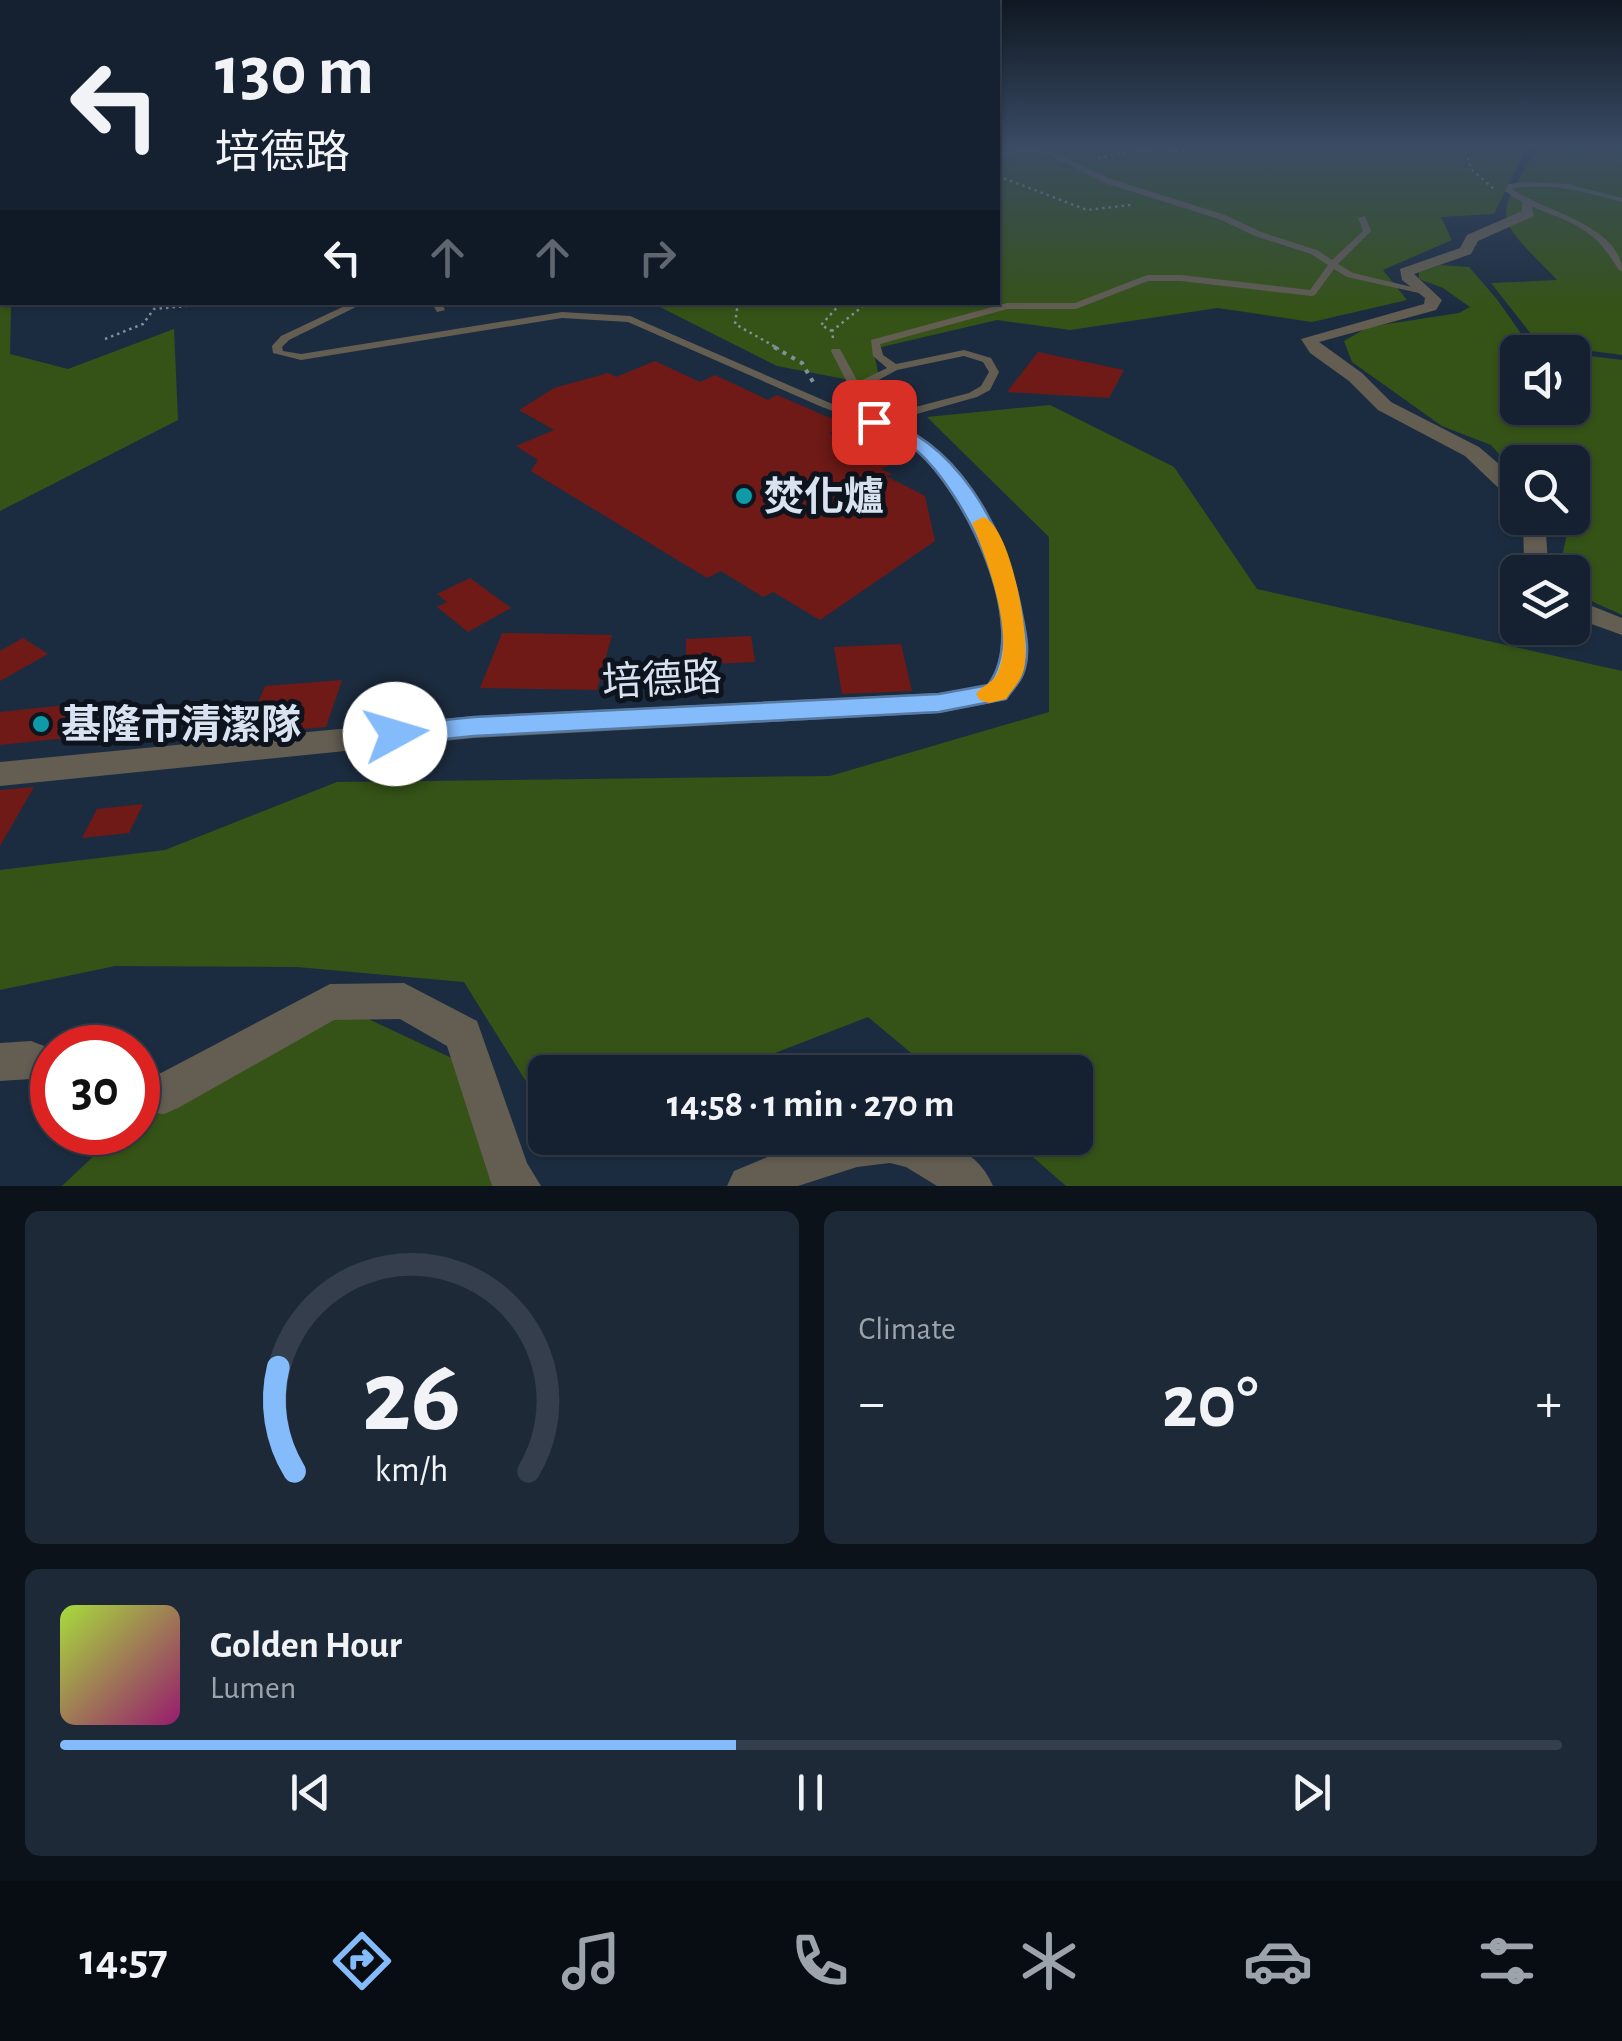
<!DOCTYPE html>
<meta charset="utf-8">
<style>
body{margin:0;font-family:"Alegreya Sans","Noto Sans TC",sans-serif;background:#1e2938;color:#f1f3f6;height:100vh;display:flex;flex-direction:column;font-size:38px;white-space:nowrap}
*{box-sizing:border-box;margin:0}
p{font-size:32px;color:#9da3ab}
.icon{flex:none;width:55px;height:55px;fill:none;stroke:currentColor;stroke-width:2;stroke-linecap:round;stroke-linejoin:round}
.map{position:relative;height:1186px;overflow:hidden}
.sheet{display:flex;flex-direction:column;gap:25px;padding:25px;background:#0c121a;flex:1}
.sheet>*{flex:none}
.guide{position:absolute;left:0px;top:0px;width:1000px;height:305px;box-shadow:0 2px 8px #0004,0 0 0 2px #343e4c;background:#152130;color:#f1f3f6;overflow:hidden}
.controls{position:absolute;left:1500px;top:335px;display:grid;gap:20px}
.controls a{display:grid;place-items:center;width:90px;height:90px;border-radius:15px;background:#152130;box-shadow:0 2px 8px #0004,0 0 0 2px #343e4c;font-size:50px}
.speed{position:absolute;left:30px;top:1025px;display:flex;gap:20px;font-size:50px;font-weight:700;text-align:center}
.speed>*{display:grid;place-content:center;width:130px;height:130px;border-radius:50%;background:#152130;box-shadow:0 2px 8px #0004,0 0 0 2px #343e4c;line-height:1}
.speed .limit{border:15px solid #d22;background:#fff;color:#111}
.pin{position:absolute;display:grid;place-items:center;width:85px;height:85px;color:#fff;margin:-42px;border-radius:20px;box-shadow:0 5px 15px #0006}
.me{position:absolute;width:110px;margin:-55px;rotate:84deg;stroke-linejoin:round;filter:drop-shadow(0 0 8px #0008)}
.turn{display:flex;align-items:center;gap:35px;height:210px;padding:0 50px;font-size:45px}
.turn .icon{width:130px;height:130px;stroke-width:2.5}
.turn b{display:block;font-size:70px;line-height:85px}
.lanes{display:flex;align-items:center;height:95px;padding:0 50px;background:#0003;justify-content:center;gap:50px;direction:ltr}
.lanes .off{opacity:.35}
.big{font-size:75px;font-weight:700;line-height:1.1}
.sheet .card{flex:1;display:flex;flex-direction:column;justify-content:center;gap:15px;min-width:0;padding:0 35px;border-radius:15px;background:#1e2938}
.sheet .dial{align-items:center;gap:0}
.dial svg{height:260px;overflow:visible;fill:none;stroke:#343e4c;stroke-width:7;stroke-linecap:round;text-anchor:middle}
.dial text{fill:#f1f3f6;stroke:none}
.song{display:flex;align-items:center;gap:30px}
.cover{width:120px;height:120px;border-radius:15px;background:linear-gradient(135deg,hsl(80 70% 55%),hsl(320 70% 35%))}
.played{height:10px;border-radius:5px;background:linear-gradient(90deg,#84bbfb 45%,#343e4c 45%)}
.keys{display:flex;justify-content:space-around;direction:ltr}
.heat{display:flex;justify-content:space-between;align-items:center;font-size:55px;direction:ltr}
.sheet .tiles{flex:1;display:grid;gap:25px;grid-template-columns:1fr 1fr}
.card:last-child{grid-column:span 2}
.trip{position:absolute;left:528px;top:1055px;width:565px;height:100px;border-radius:15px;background:#152130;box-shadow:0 2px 8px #0004,0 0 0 2px #343e4c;font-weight:700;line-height:100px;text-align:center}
.dock{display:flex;height:160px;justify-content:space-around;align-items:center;background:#080d13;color:#9da3ab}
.dock .icon{width:70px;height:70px}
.dock .active{color:#84bbfb}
.dock b{font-size:45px;color:#f1f3f6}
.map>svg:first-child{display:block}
</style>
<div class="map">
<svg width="1622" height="1186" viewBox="0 0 1622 1186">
<rect width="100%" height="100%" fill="#1c2c40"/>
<path fill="#355317" d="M998,145H1528L1494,214L1441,217L1452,240L1383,270L1407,300L1312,322L1218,308L1070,330L997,320L873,349L881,386L777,366L656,305L591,303L998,302Z
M1540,145H1576L1622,155V355L1539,344L1491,283L1557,280C1495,215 1490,223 1540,145Z
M1441,265L1469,267L1496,298L1531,348L1562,352H1518V408H1572L1573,354L1622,360V615C1601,604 1573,599 1572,572H1564L1560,566L1568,529L1558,518H1572V462H1518L1517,474L1491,445L1442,426L1352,362L1344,341L1368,327L1459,313L1470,307L1443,288L1419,279V272Z
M0,272L2,302L15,303L11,307L10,354L68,369L174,329L178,420L0,511Z
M1050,405L1174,467L1257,589L1622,671V1186H1066L1011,1138H1075V1072H934L868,1017L726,1072H545V1112L464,982L297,967L115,966L0,990V870L165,850L337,782L830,776L1049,712V537L927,417Z
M349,1010L458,1061L492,1186H62L118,1133L138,1132V1114L177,1075Z"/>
<path fill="#6f1a17" d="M1038,352L1124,370L1109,398L1007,392Z
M655,361L700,382L715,375L768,400L777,395L844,424L829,433L893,463L881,469L892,474L886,476L925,496L935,541L820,620L773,592L763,597L721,571L707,578L531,471L538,460L516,446L554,430L519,410L554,388L608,373L616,377Z
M470,578L511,608L468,632L437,607L447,602L437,594Z
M502,633L612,635L597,690L480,688Z
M751,636L755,662L686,665V639Z
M23,638L48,654L0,681V651Z
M901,644L912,691L842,694L834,647Z
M342,680L326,727L245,734L265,686Z
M94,702L75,737L0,745V712Z
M34,787L0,846V790Z
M143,804L129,833L82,838L97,809Z"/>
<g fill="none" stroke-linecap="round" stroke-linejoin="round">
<path stroke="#38475a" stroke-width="15" stroke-dasharray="15 8" stroke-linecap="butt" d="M1569,145L1622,150"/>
<path stroke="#828f9f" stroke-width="2.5" stroke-dasharray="2.5 4" stroke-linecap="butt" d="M1464,145L1471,169L1495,190
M1098,158L1127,152L1212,150L1217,145
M998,176L1087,210L1131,205
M677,302H687
M738,302L735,324L779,349
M832,331L821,325L842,302
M833,338L832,331L868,302
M105,339L143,324L154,309L229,302"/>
<path stroke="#828f9f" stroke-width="4" stroke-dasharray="4 6" stroke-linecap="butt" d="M774,347L802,363L813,382"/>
<path fill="#635d52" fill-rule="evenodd" d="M1030,148L1053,152L1111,179L1225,215L1261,232L1317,250L1332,260L1363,231L1358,218L1365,216L1371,231L1338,264L1353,273L1433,292L1428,295L1347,277L1334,269L1315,295L1312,296L1181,281H1148L1076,309H1007L880,344L883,355L896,364L964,350L991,358L999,372L990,390L977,397L874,426L822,407L628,322L562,318L301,360L273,353L272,346L281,336L353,302H366L289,340L282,347L283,351L301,354L562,312L630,316L830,403L864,415L831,351L832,349H840L858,382L887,368L873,356L871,340L1007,303H1075L1147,275H1181L1310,290L1328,265L1311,254L1255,236L1219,219L1105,183L1049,155L1030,152L998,156V152ZM964,356L983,362L989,372L981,386L969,393L877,417L862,389L897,370Z
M1525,182L1567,184L1622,198V202C1586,192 1551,183 1514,188L1513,190C1543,210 1622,227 1622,271L1619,270C1611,258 1604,246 1593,237C1568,215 1532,212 1505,191L1508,184Z
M431,302H441L445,310L437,312Z
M498,302H507L508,303L503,306Z"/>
<path fill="#635d52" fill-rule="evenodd" d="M1522,199H1530L1534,216L1478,241L1471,254L1414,274L1442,300L1436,310L1319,342L1362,373L1391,402L1479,447L1518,480V500L1510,499L1465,456L1378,410L1349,381L1310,353L1301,339L1424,304L1425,298L1402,280L1400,269L1460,248L1467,235L1522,211Z
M874,416C959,438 1005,527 1021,607C1025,628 1033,653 1024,675C1020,684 1012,692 1006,700L939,713L474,738L0,786V762L474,716L939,693L987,685C1031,628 963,491 915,450C903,439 882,433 867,426L864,422Z
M1523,518H1545L1548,563L1553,572H1529L1524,563Z
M1572,598L1622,618V635L1572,617Z
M404,983L477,1021L527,1163L541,1186H492L447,1046L400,1019L334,1020L178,1108L164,1114L138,1111V1071L161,1073L330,984Z
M31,1041L52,1049V1087L31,1079L0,1081V1043Z
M813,1138C872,1138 965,1119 993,1186H937L906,1167L890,1163L857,1167L798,1186H727L734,1171Z"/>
<path fill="#b1a386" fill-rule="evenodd" d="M0,221H2V231H0Z"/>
</g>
<linearGradient id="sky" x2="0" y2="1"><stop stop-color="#0f1823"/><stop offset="0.47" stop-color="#3a4b64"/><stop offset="1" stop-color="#3a4b64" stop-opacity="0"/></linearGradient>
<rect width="1622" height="311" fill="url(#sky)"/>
<path fill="#84bbfb" stroke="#567aa3" stroke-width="2.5" d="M874,416C957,440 1003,525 1020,604C1024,626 1032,650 1023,673C1020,682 1011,691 1006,699L939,712L474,736L395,744L385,741L381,734L385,728L395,725L474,717L939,694L988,685C1032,627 965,492 916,450C903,439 883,433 868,426V418Z"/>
<path fill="#f59e0b" d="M983,517C1011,525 1033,645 1023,672C1020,682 1011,691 1006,699L989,703L980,700L976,694C982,685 993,684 998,672C1015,634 987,559 972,523Z"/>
<g fill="#0f9aa8" stroke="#0d141d" stroke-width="4">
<circle cx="744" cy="496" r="10"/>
<circle cx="41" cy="724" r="10"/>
</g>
<g text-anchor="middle" stroke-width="10" stroke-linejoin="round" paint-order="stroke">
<g font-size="40" font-weight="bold" fill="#d8e2f0" stroke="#0d141d" text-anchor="start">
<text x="764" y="510">焚化爐</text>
<text x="61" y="738">基隆市清潔隊</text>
</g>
<g font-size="40" fill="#d8e2f0" stroke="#0d141d">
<text transform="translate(662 679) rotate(-3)" y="14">培德路</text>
</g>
</g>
</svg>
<div class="controls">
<a><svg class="icon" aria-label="sound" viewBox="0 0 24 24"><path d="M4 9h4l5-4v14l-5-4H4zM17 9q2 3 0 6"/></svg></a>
<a><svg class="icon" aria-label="search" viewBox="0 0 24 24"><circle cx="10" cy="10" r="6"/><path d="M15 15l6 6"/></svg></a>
<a><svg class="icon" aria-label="layers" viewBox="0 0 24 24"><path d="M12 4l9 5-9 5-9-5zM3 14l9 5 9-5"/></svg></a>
</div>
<div class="speed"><div class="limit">30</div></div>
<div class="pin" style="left:874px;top:422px;background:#d93025"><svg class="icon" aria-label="arrive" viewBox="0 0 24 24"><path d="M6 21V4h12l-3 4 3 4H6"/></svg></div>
<svg class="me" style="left:395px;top:734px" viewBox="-20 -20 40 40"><circle r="19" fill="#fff"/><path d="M0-13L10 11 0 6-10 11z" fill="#84bbfb"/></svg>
<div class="trip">14:58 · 1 min · 270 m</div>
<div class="guide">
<div class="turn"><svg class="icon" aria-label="left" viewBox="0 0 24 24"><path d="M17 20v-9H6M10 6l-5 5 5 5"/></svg><div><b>130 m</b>培德路</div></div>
<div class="lanes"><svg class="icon" aria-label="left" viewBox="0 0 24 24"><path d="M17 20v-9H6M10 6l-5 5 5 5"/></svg><svg class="icon off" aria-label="ahead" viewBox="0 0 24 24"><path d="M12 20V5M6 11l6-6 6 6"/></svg><svg class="icon off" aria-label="ahead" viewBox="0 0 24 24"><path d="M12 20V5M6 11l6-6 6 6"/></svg><svg class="icon off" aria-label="right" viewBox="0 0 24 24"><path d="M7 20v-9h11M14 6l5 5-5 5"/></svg></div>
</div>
</div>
<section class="sheet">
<div class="tiles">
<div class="card dial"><svg viewBox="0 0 100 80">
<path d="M14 69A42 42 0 1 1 86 69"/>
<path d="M14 69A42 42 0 0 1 9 37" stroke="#84bbfb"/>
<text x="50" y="56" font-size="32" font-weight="700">26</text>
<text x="50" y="72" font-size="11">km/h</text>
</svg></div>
<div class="card"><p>Climate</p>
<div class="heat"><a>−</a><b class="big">20°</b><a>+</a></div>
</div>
<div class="card">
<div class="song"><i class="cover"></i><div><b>Golden Hour</b><p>Lumen</p></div></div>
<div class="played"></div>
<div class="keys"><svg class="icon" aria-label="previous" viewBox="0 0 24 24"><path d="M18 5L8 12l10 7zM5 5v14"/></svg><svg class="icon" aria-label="pause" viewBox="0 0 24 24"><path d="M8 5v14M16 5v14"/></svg><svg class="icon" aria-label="next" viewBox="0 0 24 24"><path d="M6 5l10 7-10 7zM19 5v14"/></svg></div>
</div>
</div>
</section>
<nav class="dock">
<b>14:57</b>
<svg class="icon active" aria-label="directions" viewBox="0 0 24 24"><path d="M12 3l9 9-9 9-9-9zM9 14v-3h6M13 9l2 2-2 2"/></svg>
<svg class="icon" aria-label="music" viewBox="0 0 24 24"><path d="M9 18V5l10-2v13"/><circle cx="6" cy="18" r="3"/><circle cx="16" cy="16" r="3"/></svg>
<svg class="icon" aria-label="phone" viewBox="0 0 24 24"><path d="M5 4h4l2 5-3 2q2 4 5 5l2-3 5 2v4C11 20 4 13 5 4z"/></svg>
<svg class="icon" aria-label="climate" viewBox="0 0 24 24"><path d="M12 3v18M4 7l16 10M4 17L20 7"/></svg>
<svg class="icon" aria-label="car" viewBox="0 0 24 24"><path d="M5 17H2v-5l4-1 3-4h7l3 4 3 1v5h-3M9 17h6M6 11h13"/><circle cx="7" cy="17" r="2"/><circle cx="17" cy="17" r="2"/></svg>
<svg class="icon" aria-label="filters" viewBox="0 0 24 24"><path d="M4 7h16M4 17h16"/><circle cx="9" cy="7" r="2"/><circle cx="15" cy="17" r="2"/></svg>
</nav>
